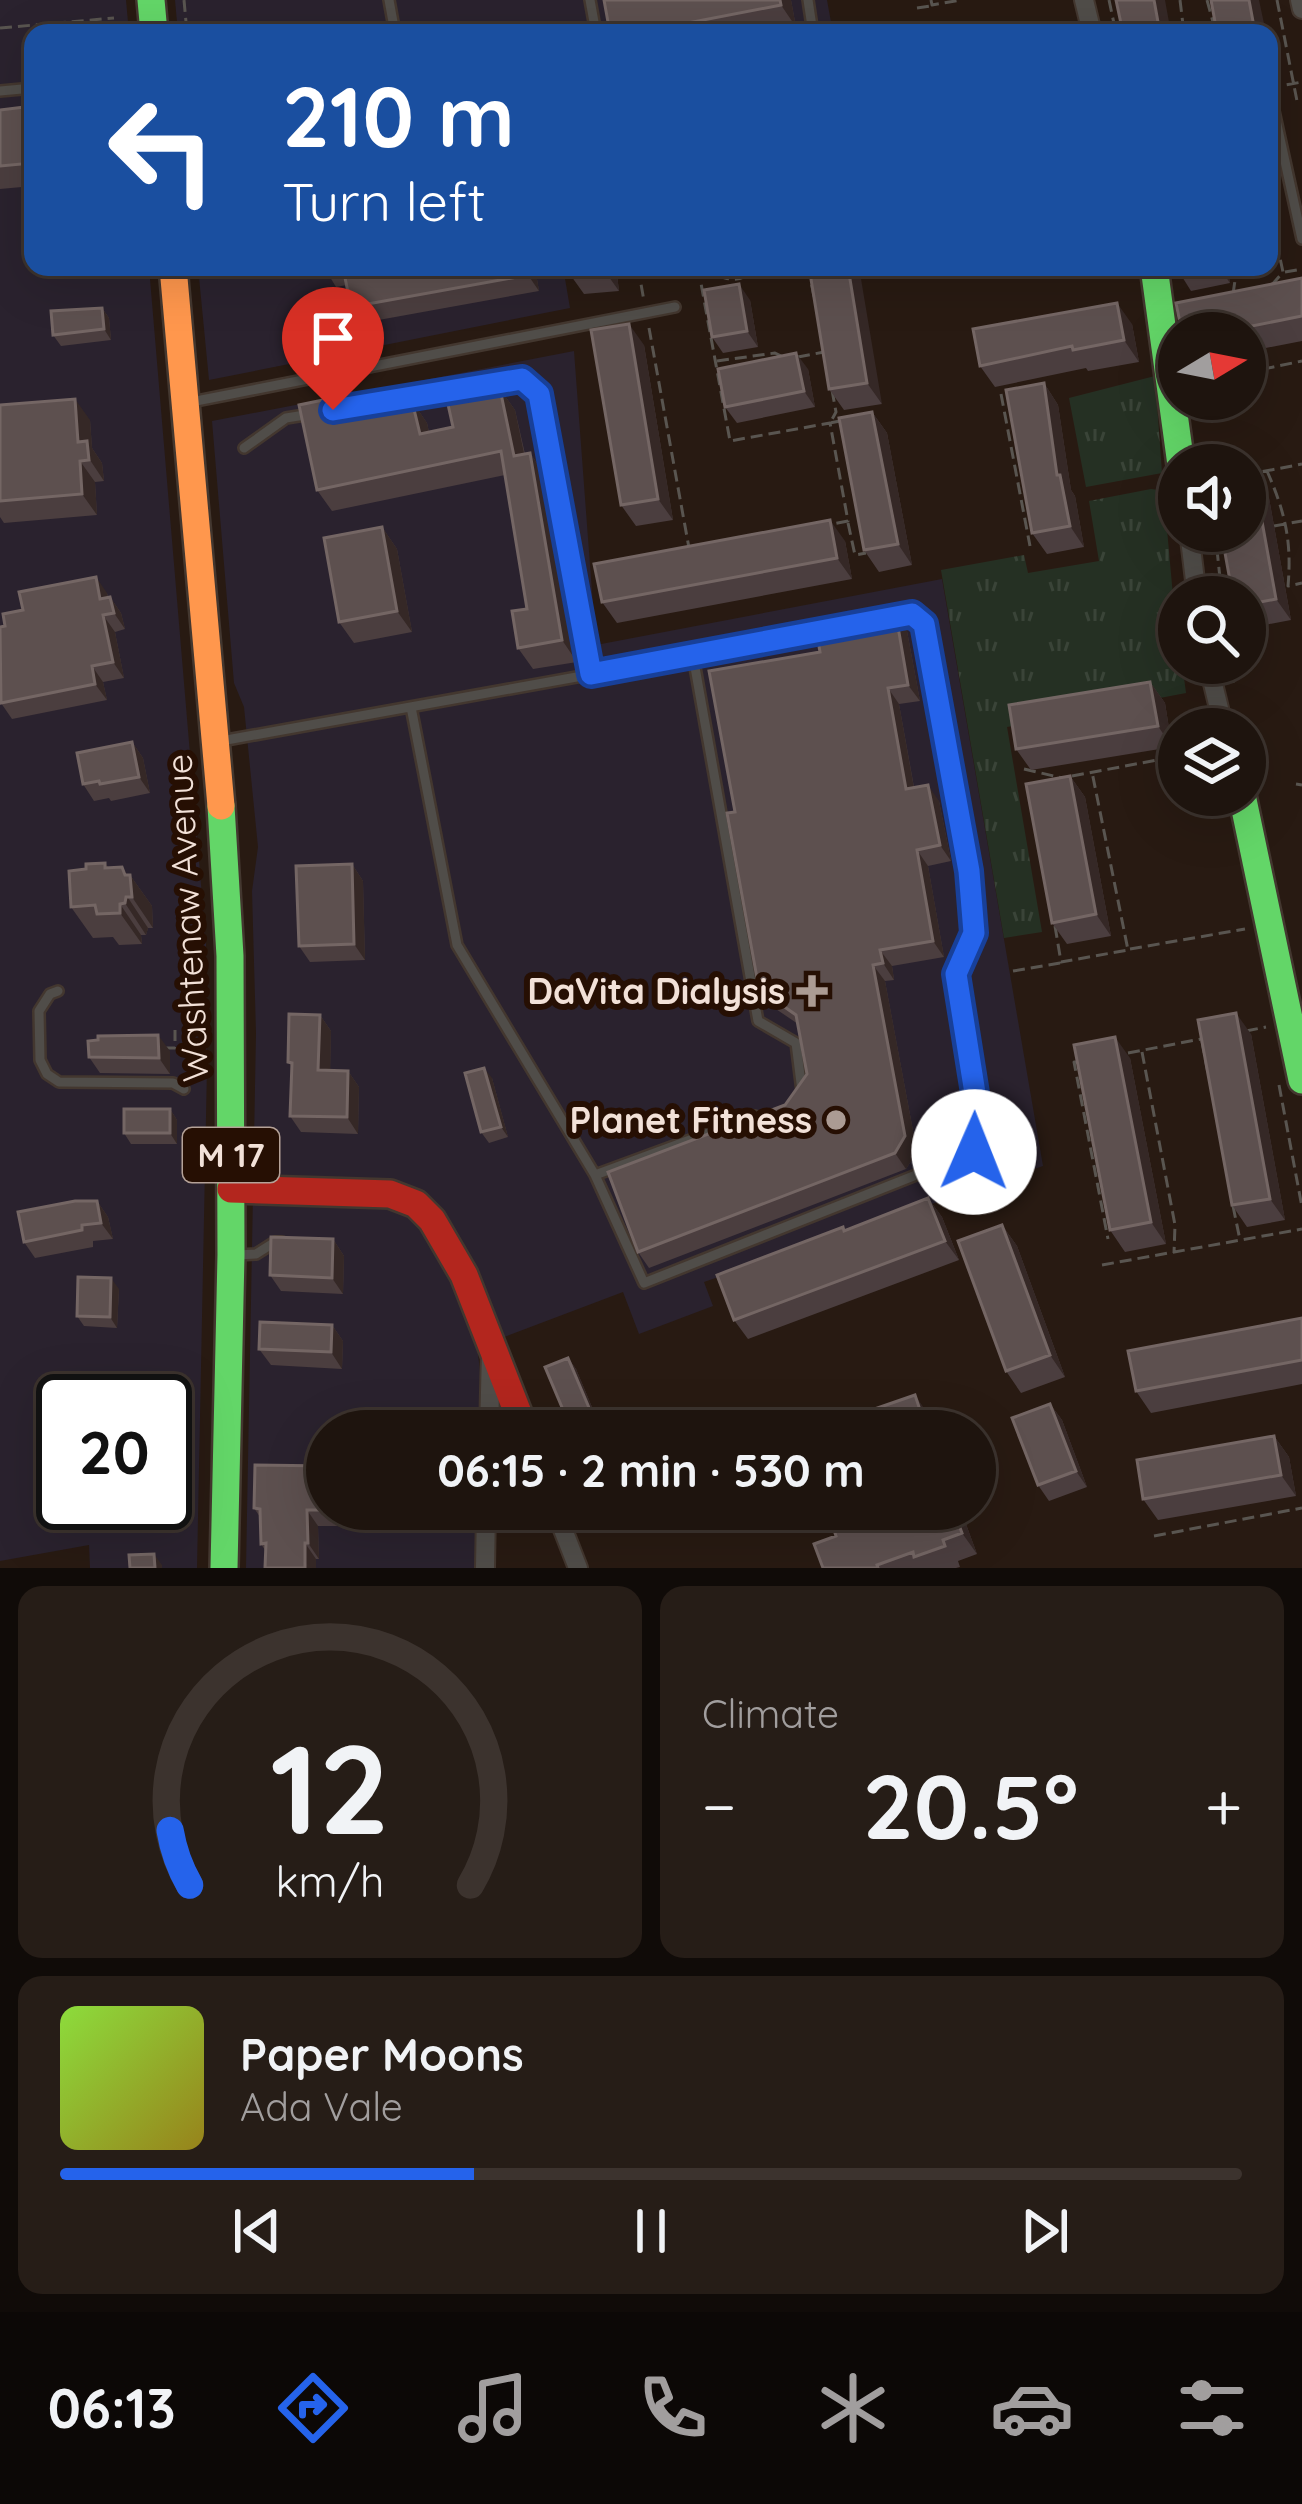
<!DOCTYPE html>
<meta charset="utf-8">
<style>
body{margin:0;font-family:Quicksand,sans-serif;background:#261d17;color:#f1f3f6;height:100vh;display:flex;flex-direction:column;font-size:45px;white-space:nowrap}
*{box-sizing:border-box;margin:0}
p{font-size:39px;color:#a19e9e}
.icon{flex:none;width:66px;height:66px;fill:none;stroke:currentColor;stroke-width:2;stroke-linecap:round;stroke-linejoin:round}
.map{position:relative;height:1568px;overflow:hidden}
.drawer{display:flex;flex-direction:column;gap:18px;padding:18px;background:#100b08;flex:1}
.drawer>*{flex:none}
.guide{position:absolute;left:24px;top:24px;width:1254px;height:252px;border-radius:24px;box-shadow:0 12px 48px #0002,0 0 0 3px #3c332e;background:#1a4fa0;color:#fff;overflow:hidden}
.needle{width:78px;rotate:80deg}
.controls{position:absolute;left:1158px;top:312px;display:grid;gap:24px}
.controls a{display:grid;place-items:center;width:108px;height:108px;border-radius:50%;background:#1e140e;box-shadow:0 12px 48px #0002,0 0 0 3px #3c332e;font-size:60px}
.speed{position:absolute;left:36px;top:1374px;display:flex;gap:24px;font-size:60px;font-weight:700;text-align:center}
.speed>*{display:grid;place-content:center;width:156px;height:156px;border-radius:50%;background:#1e140e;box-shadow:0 12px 48px #0002,0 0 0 3px #3c332e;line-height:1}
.speed .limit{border:6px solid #111;border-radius:18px;background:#fff;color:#111}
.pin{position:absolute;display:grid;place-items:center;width:102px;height:102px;color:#fff;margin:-123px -51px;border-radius:50% 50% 50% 0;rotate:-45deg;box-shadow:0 0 12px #0007}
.pin .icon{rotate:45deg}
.me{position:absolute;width:132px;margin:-66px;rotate:1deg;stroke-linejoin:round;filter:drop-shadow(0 0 9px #0008)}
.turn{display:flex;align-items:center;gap:42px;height:252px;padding:0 60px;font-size:54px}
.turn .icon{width:156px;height:156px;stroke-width:2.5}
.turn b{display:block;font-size:84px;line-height:102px}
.big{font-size:90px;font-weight:700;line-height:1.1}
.drawer .widget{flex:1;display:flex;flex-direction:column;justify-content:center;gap:18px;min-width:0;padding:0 42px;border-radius:24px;background:#261d17}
.drawer .dial{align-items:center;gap:0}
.dial svg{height:312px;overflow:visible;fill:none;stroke:#3c332e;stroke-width:7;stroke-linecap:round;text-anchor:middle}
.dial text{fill:#f1f3f6;stroke:none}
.song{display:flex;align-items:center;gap:36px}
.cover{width:144px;height:144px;border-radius:18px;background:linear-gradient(135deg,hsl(90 70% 55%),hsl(50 70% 35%))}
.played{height:12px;border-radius:6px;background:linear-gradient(90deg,#2563eb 35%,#3c332e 35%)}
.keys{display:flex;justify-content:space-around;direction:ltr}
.heat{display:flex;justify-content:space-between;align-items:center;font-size:66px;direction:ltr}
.drawer .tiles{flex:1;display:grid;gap:18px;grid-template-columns:1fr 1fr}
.widget:last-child{grid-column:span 2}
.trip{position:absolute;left:306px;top:1410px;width:690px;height:120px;border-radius:60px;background:#1e140e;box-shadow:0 12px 48px #0002,0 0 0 3px #3c332e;font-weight:700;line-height:120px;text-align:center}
.dock{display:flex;height:192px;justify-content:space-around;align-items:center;background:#0c0806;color:#a19e9e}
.dock .icon{width:84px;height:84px}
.dock .on{color:#2563eb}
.dock b{font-size:54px;color:#f1f3f6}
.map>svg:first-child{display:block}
</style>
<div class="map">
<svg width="1302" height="1568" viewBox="0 0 1302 1568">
<defs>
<pattern id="grass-tufts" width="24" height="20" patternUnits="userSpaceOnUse" patternTransform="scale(3)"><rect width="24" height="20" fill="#253023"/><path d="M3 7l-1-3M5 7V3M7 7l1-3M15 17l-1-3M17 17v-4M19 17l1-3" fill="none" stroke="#3a4438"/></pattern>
</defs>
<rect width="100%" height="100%" fill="#281a12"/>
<path fill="#2a222e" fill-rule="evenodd" d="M0,0H126L129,33H33V267H149L206,944L207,1067L197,1568H90L89,1545L0,1561ZM63,1401H165V1503H63Z
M175,0H827L833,33H178Z
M198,267H563L570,308L209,380Z
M574,351L596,645L942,579L1043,1166L704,1282L713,1306L639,1334L623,1292L499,1339L475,1325L480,1372L479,1431H327V1509H478L477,1568H246L256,1033L252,891L258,847L244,707L234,683L212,421Z"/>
<path fill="url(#grass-tufts)" d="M1155,376L1162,473L1086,487L1069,398Z
M1151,489L1159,490L1164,496L1179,663H1182L1186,693L1007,727L1042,932L1004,938L941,570L1024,555L1028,573L1099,561L1089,501Z"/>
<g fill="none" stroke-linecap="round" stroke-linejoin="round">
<defs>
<path id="lane" d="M389,0L395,33
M590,0L596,33
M808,0L813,33
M0,91L33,88
M1274,111L1302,239
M191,402L675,307
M351,407L522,379L539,394L591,674
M244,448L286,418L311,414
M693,656L826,630
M411,707L457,945L595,1175L755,1116
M221,741L693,656L758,1021L796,1043L802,1091
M58,991L50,994L39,1011L40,1060L47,1074L59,1082L173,1083L184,1089
M595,1175L644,1283L974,1152L978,1112L956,974L974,933L969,871L924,624L912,614L889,618
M237,1255L256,1254L275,1242H282
M63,1435H55C45,1423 44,1415 49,1401L84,1383
M165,1451L166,1452"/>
<path id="street" d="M1084,0L1092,33
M1300,0L1302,9
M1189,531L1197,597
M1208,663L1224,729
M489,1431L491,1352
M555,1509L578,1568
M485,1568L486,1509"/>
<path id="fast" d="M151,0L154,33
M1154,267L1181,465
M1242,795L1302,1080
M221,806L230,956L231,1255L224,1568"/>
<path id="slow" d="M173,267L221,806"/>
<path id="jam" d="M231,1189L390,1194L416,1204L432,1220L464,1275L525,1431"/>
</defs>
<use href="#lane" stroke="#43372f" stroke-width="14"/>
<use href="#street" stroke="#43372f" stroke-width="22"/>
<use href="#fast" stroke="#43372f" stroke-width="32"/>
<use href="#slow" stroke="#43372f" stroke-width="32"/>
<use href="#jam" stroke="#43372f" stroke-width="32"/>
<path stroke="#595550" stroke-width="3" stroke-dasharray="12 6" stroke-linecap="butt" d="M184,0L187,33
M931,0L932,5L961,0
M1109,0L1116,33
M1180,0L1184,33
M1207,0L1216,33
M1277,0L1298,106
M917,8L930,6
M0,28L114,18
M1269,88L1302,82
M1269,207L1283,272L1270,287
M638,267L644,301
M698,267L730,441L830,423L848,521L833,524
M808,267L816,306
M700,271C730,278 733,287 761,267
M1285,272L1302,269
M903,276L905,267
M1233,294L1237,267
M649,328L689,548
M798,357L824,352
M717,361L775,353L783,357
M1245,373L1302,361
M832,390L836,412L830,423L840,421
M1001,394L1030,546
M1267,471C1285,512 1292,541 1288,586L1302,583
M1245,475L1302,464
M848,523L855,555L866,553
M1274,526L1302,521
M1215,531L1222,597
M1230,663L1233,683
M1024,769L1062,778
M1072,776L1168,758
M1296,784L1302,785
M1055,926L1061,962L1128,950L1092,772
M1130,949L1245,929
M1013,971L1060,963
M1246,1031L1266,1027
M1202,1041L1208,1073
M164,1048H175V1030
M1142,1052L1175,1225L1174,1253
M1128,1053L1201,1039
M1077,1062H1074L1108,1239
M1279,1085L1302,1207
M1233,1206L1240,1240
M1102,1265L1302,1229
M165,1404H194
M1154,1536L1302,1508"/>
<use href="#lane" stroke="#504d49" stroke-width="9"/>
<use href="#street" stroke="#504d49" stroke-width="18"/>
<use href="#fast" stroke="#63d668" stroke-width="27"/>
<use href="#slow" stroke="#ff974d" stroke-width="27"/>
<use href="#jam" stroke="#b3261e" stroke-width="27"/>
</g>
<path fill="#4b3e3f" d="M791,0L796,27L763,33H610Z
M33,106V186L0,189V110Z
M324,267H535L539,291L362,323L351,307L347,285L336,287Z
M569,267H616L619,291L584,294L569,273Z
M809,267L882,404L844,410L829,389Z
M1176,267H1227L1230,283L1191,291Z
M1302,278V341L1245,352V333H1182Z
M750,300L758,347L723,353L712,337Z
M102,308L109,318L111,340L61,346L53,335Z
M1132,324L1139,362L1088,371L1086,368L995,387L980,366Z
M644,345L673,520L636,526L621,505Z
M808,369L815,407L737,423L725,407Z
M1044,383L1058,405L1071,490L1075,496L1084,547L1047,554L1032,533Z
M500,389L515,410L525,454L530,453L545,475L577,662L533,669L518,648L527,609L505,475L332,511L317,490L352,394L365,411L412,401L427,423L429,432L453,427Z
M0,405L90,420L92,448L102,463L104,481L95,482L97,515L4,523L0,517Z
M872,412L887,433L912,565L879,572L864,550Z
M1269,498L1291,620L1249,628L1245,622V597Z
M382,527L397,549L412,632L354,643L339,622Z
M845,541L852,579L617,623L602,602Z
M107,593L108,597H110L121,613L125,629L115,632L124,678L103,682L107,700L12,719L1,703L5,626Z
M907,631L920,701L899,704L914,787L939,801L951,861L928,866L944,957L892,966L894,980L885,981L917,1152L906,1169L649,1268L638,1252L785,1105L807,1074L798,1024L770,1005L759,989L735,812L820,652Z
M1150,682L1165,703L1172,747L1031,770L1016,749Z
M132,742L143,758L150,793L111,801L109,798L94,801L83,784Z
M1070,776L1085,797L1111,936L1067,944L1052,923Z
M105,863L109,868L130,875L152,906L153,928H148L146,935H141L142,944L119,945L113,937L93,938L71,907L86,869Z
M352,864L363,881L365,960L310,962L299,946Z
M320,1015L331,1031L330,1071H348L359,1087L358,1134L301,1132L290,1116L292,1067L288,1062Z
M1251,1034L1285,1220L1247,1227L1232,1205Z
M170,1051V1074L100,1073L89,1057Z
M1130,1058L1166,1244L1125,1252L1110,1230Z
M492,1078L508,1137L489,1143L481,1132Z
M170,1109L177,1120V1144H131L124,1133Z
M928,1198L942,1217L959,1260L748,1339L734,1320L845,1231Z
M97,1201L108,1217L113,1239L93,1241V1247L35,1258L24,1242Z
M1002,1225L1017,1246L1065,1377L1021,1393L1006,1371Z
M333,1239L344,1256L343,1294L281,1291L270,1275Z
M119,1289L117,1328L84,1326L77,1316Z
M1302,1318V1384L1151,1413L1136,1391Z
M332,1325L343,1341L342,1369L271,1365L259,1349Z
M568,1358L576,1369L602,1431H573Z
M1050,1404L1062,1420L1087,1487L1049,1501L1038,1485Z
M1274,1436L1289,1457L1296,1496L1158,1520L1143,1499Z
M79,1503H119L118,1525L90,1524L79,1508Z
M254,1508L351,1509V1526H318L319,1559H316V1568H265V1550L261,1544L260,1517Z
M443,1509L442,1528L399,1526L388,1510Z
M900,1509H958L963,1516L977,1554L958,1561L960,1567L956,1568H823L836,1536L857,1522L860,1527L901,1512Z"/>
<path fill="#352826" d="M780,0H791L796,27L781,5Z
M1154,0H1165L1171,33H1160Z
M1249,0H1259L1266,33H1256Z
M526,267H535L539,291L528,275Z
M604,267H616L619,291L604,270Z
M848,267H859L882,404L867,383Z
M1219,267H1227L1230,283Z
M739,284L750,300L758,347L747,331Z
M1117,303L1132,324L1139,362L1124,340Z
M102,308L109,318L111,340L104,329Z
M629,324L644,345L673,520L658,499Z
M796,353L808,369L815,407L804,391Z
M1044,383L1058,405L1071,490L1075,496L1084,547L1070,526L1057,475Z
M500,389L515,410L529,477L514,456Z
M352,394L367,415L357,413Z
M75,399L90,420L92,448L102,463L104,481L78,442Z
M412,401L427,423L434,455L420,434Z
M872,412L887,433L912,565L898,544Z
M530,453L545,475L577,662L562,640Z
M80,461L95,482L97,515L82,494Z
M1254,477L1269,498L1291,620L1276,599Z
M830,520L845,541L852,579L837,558Z
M382,527L397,549L412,632L397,611Z
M96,577L107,593L111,615L100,599Z
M110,597L121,613L125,629L114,613Z
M103,615L115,632L124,678L113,662Z
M896,615L907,631L920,701L908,685Z
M92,666L103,682L107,700L95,684Z
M1150,682L1165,703L1172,747L1158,726Z
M888,688L899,704L917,805L906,789Z
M132,742L143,758L150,793L139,777Z
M1070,776L1085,797L1111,936L1096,914Z
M928,785L939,801L951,861L940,845Z
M917,850L928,866L944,957L933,941Z
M105,863L148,928L146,935L125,903L105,868Z
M352,864L363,881L365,960L354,944Z
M122,867L130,879V875L152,906L153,928L132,897Z
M120,904L141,935L142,944L120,913Z
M880,950L892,966L894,980L883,963Z
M873,965L885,981L917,1152L906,1169L895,1153Z
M1236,1013L1251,1034L1285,1220L1270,1199Z
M320,1015L331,1031L330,1086L318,1070Z
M158,1035L170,1051V1074L159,1058Z
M1115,1037L1130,1058L1166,1244L1151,1222Z
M484,1068L492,1078L508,1137L501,1127Z
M348,1071L359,1087L358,1134L347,1117Z
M170,1109L177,1120V1144L170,1133Z
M928,1198L942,1217L959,1260L945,1241Z
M97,1201L108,1217L113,1239L101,1223Z
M1002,1225L1017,1246L1065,1377L1050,1355Z
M333,1239L344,1256L343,1294L332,1278Z
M111,1278L119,1289L117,1328L110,1317Z
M332,1325L343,1341L342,1369L331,1352Z
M568,1358L576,1369L602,1431L595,1422Z
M915,1395L930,1417L934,1431H927Z
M1050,1404L1062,1420L1087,1487L1076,1471Z
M1274,1436L1289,1457L1296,1496L1281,1475Z
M107,1503H119L118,1525L106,1509Z
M340,1509H351V1526L340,1510Z
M431,1509H443L442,1528L431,1512Z
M953,1509H958L963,1516L977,1554L962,1533Z
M307,1510L318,1526L319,1559L308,1543Z
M305,1543L316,1559V1568H305Z
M154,1554L162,1565V1568H155Z"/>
<path fill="#5d504f" stroke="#746664" stroke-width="3" d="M604,0H780L781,5L636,33H610Z
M1116,0H1154L1160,33H1123Z
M1211,0H1249L1255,32L1217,33Z
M1052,28L1053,33H1023Z
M33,106V163L0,166V110Z
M324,267H526L528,275L351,307L343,268L324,271Z
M569,267H604V270L569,273Z
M809,267H848L867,383L829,389Z
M1302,278V316L1217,333H1182L1176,303Z
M739,284L747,331L712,337L704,290Z
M1117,303L1124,340L1073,350L1072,346L980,366L973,329Z
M102,308L104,329L53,335L51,311Z
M629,324L658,499L621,505L591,330Z
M796,353L804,391L725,407L718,369Z
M1044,383L1057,475H1060L1070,526L1032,533L1006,390Z
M500,389L514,456L530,453L562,640L518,648L512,611L527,609L501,451L317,490L299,405L352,394L357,413L412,401L420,434L453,427L447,400Z
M75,399L78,442L87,441L89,460L80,461L82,494L0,501V405Z
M872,412L898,544L864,550L839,418Z
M1254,477L1276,599L1245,605V597H1233L1221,531H1245V479Z
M830,520L837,558L602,602L594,564Z
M382,527L397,611L339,622L324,538Z
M96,577L100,599L110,597L114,613L103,615L113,662L92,666L95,684L1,703L0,627L5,626L3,614L23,610L19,592Z
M896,615L908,685L888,688L906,789L928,785L940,845L917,850L933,941L880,950L883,963L873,965L905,1136L895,1153L638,1252L608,1172L785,1105L807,1074L796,1015L759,989L727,813L735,812L709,671L820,652L816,629Z
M1150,682L1158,726L1016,749L1009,705Z
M132,742L139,777L100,784L99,781L83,784L77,753Z
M1070,776L1096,914L1052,923L1026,784Z
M105,863V868L122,867L125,875H130L132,897H126L125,903L120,904V913L97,914L95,905L71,907L69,871L86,869V864Z
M352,864L354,944L299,946L296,866Z
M1236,1013L1270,1199L1232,1205L1198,1020Z
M289,1014L320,1015L318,1070L348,1071L347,1117L290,1116L292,1063L288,1062Z
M158,1035L159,1058L89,1057L88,1041L98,1040V1036Z
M1115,1037L1151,1222L1110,1230L1074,1045Z
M484,1068L501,1127L481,1132L465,1073Z
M124,1109H170V1133H124Z
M928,1198L945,1241L734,1320L717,1275L843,1227L844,1231Z
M75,1201H97L101,1223L82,1225V1230L24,1242L18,1212Z
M1002,1225L1050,1355L1006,1371L958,1241Z
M271,1237L333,1239L332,1278L270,1275Z
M78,1277L111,1278L110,1317L77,1316Z
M1302,1318V1360L1136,1391L1128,1351Z
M260,1322L332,1325L331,1352L259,1349Z
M568,1358L595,1422L572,1431L545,1367Z
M95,1391L150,1392V1401H95Z
M915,1395L927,1431H811Z
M1050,1404L1076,1471L1038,1485L1012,1418Z
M1274,1436L1281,1475L1143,1499L1137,1460Z
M255,1465L327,1466V1509L340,1510H307L308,1543H305V1568H265L266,1543L261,1544L260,1509L254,1508Z
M79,1503H107L106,1509L79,1508Z
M388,1509H431V1512L388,1510Z
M900,1509H953L962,1533L943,1540L945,1546L914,1557L913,1552L877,1565L878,1568H823L814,1544L836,1536L834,1530L857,1522L859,1527L901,1512Z
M154,1554L155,1568H130L129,1555Z"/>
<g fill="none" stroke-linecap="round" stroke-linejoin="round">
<defs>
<path id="route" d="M333,410L522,379L539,394L591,674L912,614L924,624L969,871L974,933L956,974L978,1112L974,1152"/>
</defs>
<use href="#route" stroke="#184099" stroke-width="30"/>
<use href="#route" stroke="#2563eb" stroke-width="21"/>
</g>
<g fill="#ab9b93" stroke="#260f03" stroke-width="4.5">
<path d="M806 973h12v12h12v12h-12v12h-12v-12h-12v-12h12z"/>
<circle cx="836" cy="1120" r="12"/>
</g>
<g text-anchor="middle" stroke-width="12" stroke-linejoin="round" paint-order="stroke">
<rect fill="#260f03" stroke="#b5a298" stroke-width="3" x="183" y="1128" width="96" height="54" rx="9"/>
<g font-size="33" font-weight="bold" fill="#f2e1d8">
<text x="231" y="1167">M 17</text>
</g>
<g font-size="36" fill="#f2e1d8" stroke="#260f03">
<text transform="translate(187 918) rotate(-93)" y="13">Washtenaw Avenue</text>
</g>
<g font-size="36" font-weight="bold" fill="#f2e1d8" stroke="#260f03" text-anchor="end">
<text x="785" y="1004">DaVita Dialysis</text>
<text x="812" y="1133">Planet Fitness</text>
</g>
</g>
</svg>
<div class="controls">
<a><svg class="needle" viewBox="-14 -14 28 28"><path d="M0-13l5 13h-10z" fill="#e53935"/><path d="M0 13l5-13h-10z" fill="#a19e9e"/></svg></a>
<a><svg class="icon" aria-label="sound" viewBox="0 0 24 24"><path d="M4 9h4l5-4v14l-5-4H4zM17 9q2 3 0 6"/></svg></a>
<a><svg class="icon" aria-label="search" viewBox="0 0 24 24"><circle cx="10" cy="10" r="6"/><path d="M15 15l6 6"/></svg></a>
<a><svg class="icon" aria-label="layers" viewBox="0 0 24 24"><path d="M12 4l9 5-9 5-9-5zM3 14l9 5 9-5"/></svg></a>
</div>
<div class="speed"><div class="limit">20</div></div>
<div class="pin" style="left:333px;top:410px;background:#d93025"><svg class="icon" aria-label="arrive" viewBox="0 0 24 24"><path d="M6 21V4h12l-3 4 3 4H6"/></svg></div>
<svg class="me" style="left:974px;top:1152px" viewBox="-20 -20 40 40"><circle r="19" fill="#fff"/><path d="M0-13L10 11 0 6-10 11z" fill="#2563eb"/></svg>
<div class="trip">06:15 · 2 min · 530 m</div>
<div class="guide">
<div class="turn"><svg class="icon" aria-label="left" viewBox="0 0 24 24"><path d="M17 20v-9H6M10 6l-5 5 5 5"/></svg><div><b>210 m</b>Turn left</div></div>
</div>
</div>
<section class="drawer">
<div class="tiles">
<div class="widget dial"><svg viewBox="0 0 100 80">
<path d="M14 69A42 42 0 1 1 86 69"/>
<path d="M14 69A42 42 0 0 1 9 55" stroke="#2563eb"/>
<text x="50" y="56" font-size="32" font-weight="700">12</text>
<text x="50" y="72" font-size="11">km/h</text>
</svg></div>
<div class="widget"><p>Climate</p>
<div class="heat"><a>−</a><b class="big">20.5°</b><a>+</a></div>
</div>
<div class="widget">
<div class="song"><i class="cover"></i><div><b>Paper Moons</b><p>Ada Vale</p></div></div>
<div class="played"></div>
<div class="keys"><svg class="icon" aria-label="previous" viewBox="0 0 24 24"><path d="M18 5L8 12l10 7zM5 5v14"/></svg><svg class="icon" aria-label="pause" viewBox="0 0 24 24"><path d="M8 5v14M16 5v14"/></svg><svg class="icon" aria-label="next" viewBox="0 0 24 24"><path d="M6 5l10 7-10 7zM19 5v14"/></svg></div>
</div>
</div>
</section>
<nav class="dock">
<b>06:13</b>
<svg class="icon on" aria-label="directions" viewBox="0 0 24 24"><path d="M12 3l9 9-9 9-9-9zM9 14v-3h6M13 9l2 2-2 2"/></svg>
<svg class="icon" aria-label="music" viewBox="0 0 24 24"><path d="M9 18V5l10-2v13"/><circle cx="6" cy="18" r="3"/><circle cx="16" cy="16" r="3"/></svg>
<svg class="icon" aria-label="phone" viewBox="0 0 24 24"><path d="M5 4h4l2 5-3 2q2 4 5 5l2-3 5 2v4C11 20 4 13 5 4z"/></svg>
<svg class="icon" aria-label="climate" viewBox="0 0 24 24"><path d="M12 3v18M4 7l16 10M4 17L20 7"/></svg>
<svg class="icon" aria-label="car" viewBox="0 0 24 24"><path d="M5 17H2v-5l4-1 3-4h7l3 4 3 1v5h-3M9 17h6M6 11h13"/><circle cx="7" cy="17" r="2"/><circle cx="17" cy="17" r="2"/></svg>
<svg class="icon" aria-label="filters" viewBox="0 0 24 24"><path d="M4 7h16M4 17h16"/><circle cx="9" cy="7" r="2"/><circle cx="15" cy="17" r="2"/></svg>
</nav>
